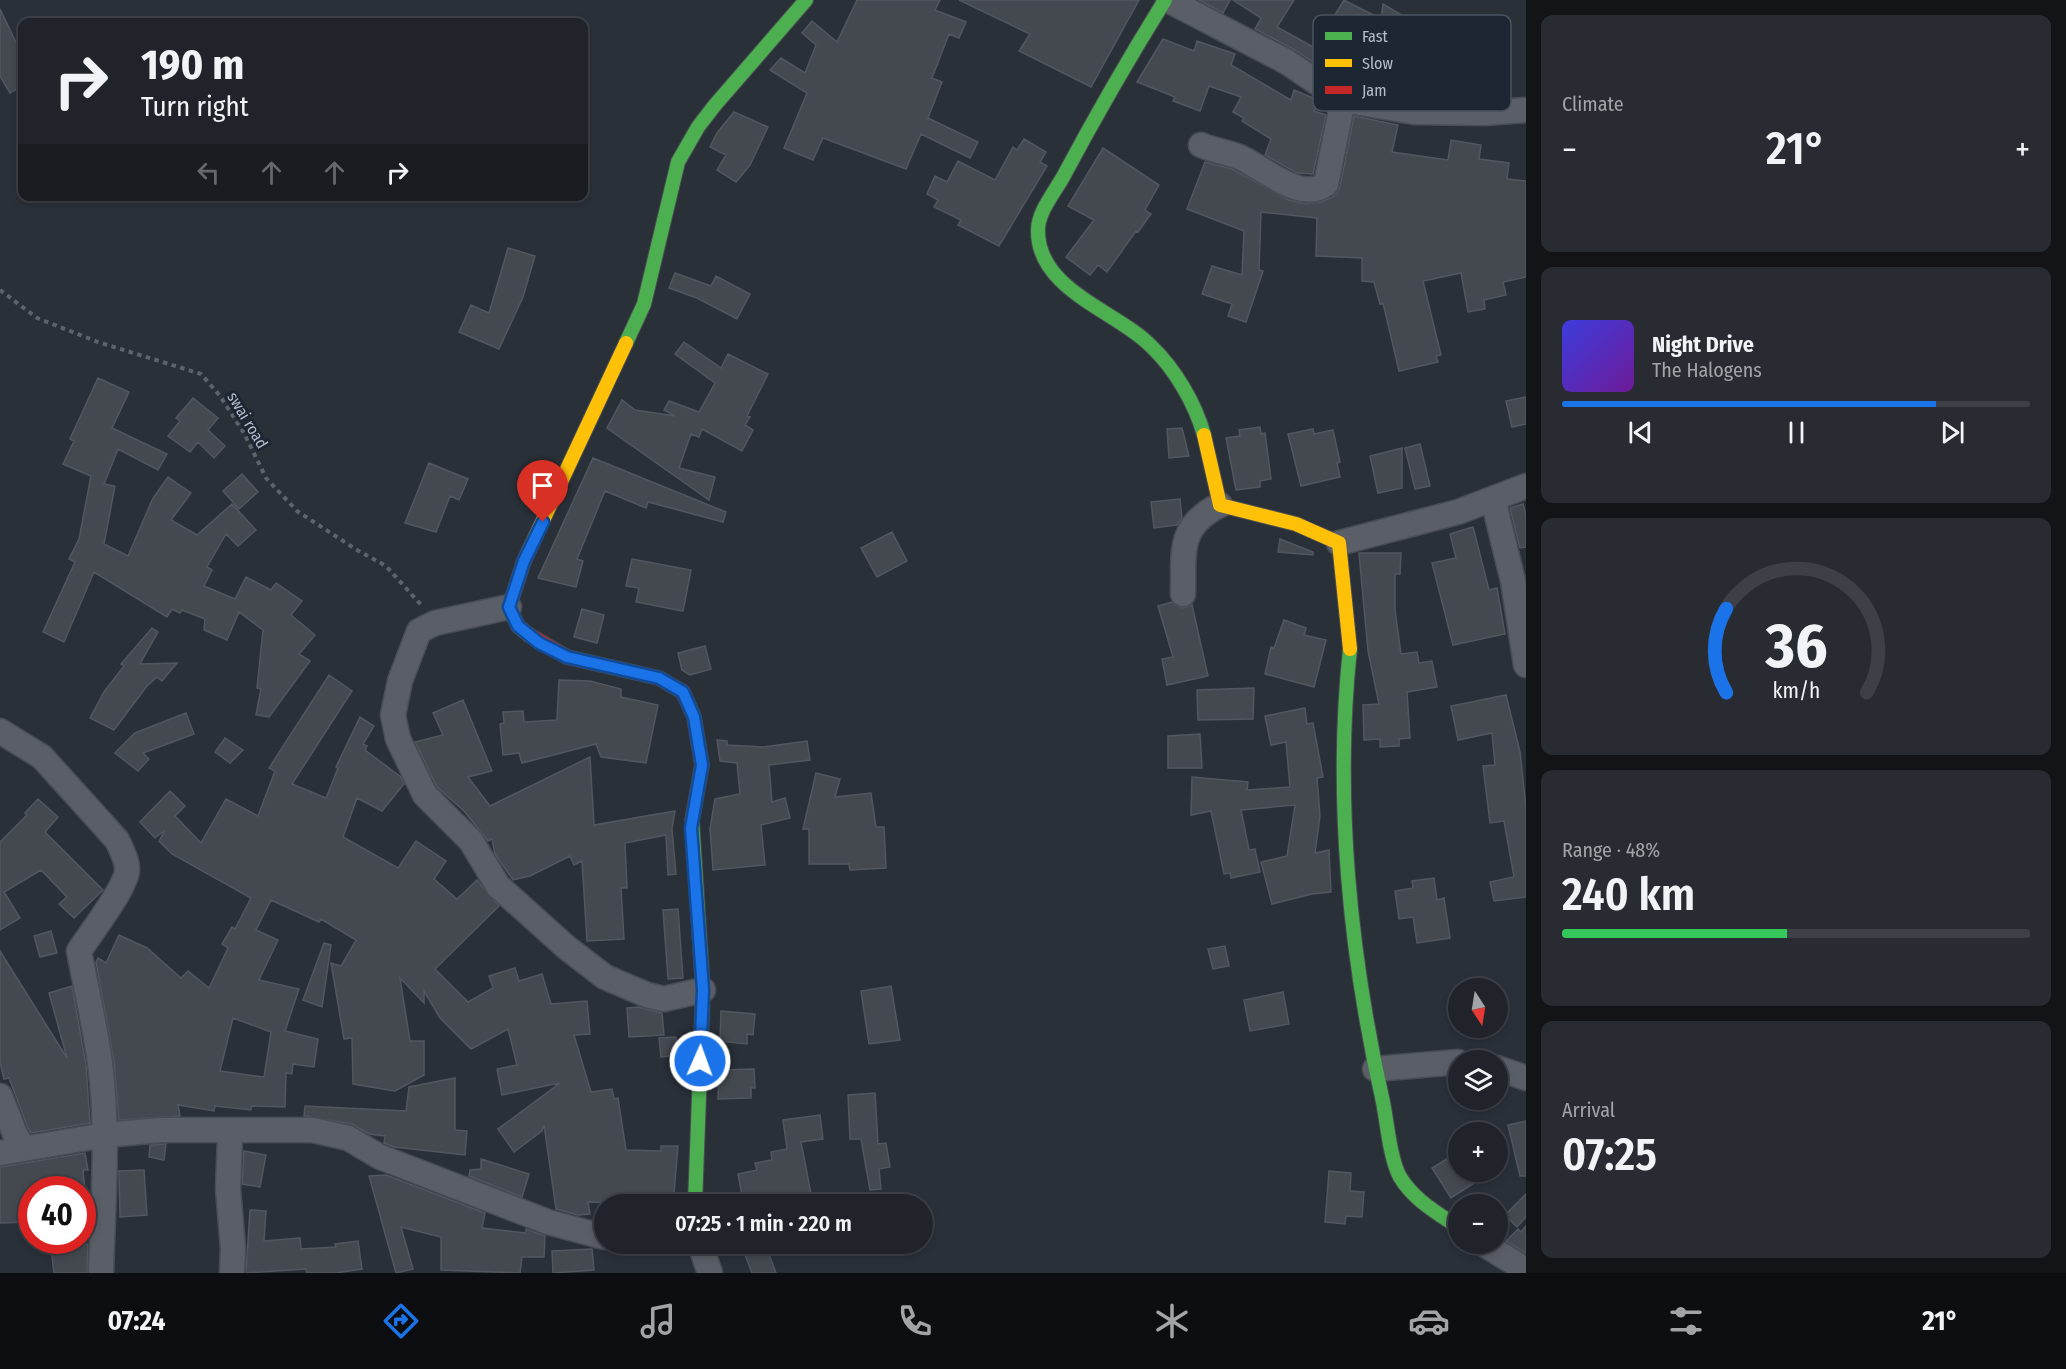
<!DOCTYPE html>
<meta charset="utf-8">
<style>
body{margin:0;font-family:"Fira Sans Condensed",sans-serif;background:#282c32;color:#f1f3f6;height:100vh;display:flex;flex-direction:column;font-size:22px;white-space:nowrap}
*{box-sizing:border-box;margin:0}
p{font-size:20px;color:#a2a4a8}
.icon{flex:none;width:33px;height:33px;fill:none;stroke:currentColor;stroke-width:2;stroke-linecap:round;stroke-linejoin:round}
.map{position:relative;flex:1;overflow:hidden}
.drawer{display:flex;flex-direction:column;gap:15px;padding:15px;background:#121417;width:540px}
.drawer>*{flex:none}
.hud{position:absolute;left:18px;top:18px;width:570px;height:183px;border-radius:12px;box-shadow:0 3px 9px #0003,0 0 0 2px #3d4147;background:#20242a;color:#f1f3f6;overflow:hidden}
.needle{width:39px;rotate:168deg}
.tools{position:absolute;left:1448px;top:978px;display:grid;gap:12px}
.tools a{display:grid;place-items:center;width:60px;height:60px;border-radius:50%;background:#20242a;box-shadow:0 3px 9px #0003,0 0 0 2px #3d4147;font-size:30px}
.speed{position:absolute;left:18px;top:1176px;display:flex;gap:12px;font-size:30px;font-weight:700;text-align:center}
.speed>*{display:grid;place-content:center;width:78px;height:78px;border-radius:50%;background:#20242a;box-shadow:0 3px 9px #0003,0 0 0 2px #3d4147;line-height:1}
.speed .limit{border:9px solid #d22;background:#fff;color:#111}
.pin{position:absolute;display:grid;place-items:center;width:51px;height:51px;color:#fff;margin:-62px -26px;border-radius:50% 50% 50% 0;rotate:-45deg;box-shadow:0 0 6px #0007}
.pin .icon{rotate:45deg}
.me{position:absolute;width:66px;margin:-33px;rotate:2deg;stroke-linejoin:round;filter:drop-shadow(0 0 4px #0008)}
.turn{display:flex;align-items:center;gap:21px;height:126px;padding:0 24px;font-size:27px}
.turn .icon{width:78px;height:78px;stroke-width:2.5}
.turn b{display:block;font-size:42px;line-height:51px}
.lanes{display:flex;align-items:center;height:57px;padding:0 24px;background:#0003;justify-content:center;gap:30px;direction:ltr}
.lanes .off{opacity:.35}
.big{font-size:45px;font-weight:600;line-height:1.1}
.drawer .card{flex:1;display:flex;flex-direction:column;justify-content:center;gap:9px;min-width:0;padding:0 21px;border-radius:12px;background:#282c32}
.drawer .dial{align-items:center;gap:0}
.dial svg{height:156px;overflow:visible;fill:none;stroke:#3d4147;stroke-width:7;stroke-linecap:round;text-anchor:middle}
.dial text{fill:#f1f3f6;stroke:none}
.song{display:flex;align-items:center;gap:18px}
.cover{width:72px;height:72px;border-radius:9px;background:linear-gradient(135deg,hsl(240 70% 55%),hsl(280 70% 35%))}
.played{height:6px;border-radius:3px;background:linear-gradient(90deg,#1a73e8 80%,#3d4147 80%)}
.keys{display:flex;justify-content:space-around;direction:ltr}
.heat{display:flex;justify-content:space-between;align-items:center;font-size:33px;direction:ltr}
.charge{height:9px;border-radius:4px;background:linear-gradient(90deg,#34c759 48%,#3d4147 0)}
.trip{position:absolute;left:594px;top:1194px;width:339px;height:60px;border-radius:30px;background:#20242a;box-shadow:0 3px 9px #0003,0 0 0 2px #3d4147;font-weight:600;line-height:60px;text-align:center}
.menu{display:flex;height:96px;justify-content:space-around;align-items:center;background:#0d0e11;color:#a2a4a8}
.menu .icon{width:42px;height:42px}
.menu .on{color:#1a73e8}
.menu b{font-size:27px;color:#f1f3f6}
main{display:flex;flex:1;min-height:0}
.map>svg:first-child{display:block}
</style>
<main>
<div class="map">
<svg width="1526" height="1273" viewBox="0 0 1526 1273">
<rect width="100%" height="100%" fill="#2a3038"/>
<path fill="#444950" stroke="#52575f" stroke-width="1.5" fill-rule="evenodd" d="M857,0H940L935,10L966,22L959,38L949,34L932,78L942,82L928,118L978,142L970,158L921,134L906,169L823,138L813,160L784,148L807,93L770,70L781,58L805,73L816,45L802,33L812,21L837,42Z
M959,0H1139L1091,87L1019,51L1030,34Z
M1199,0H1230L1223,13Z
M1233,0H1294L1277,27L1315,48L1344,0L1381,19L1383,4L1420,26L1389,93L1348,86L1295,50L1255,29L1261,18Z
M0,9L22,55V86L10,93L0,76Z
M1163,39L1194,51L1197,41L1235,54L1231,65L1291,100L1294,90L1318,100L1314,111L1326,115L1313,174L1297,173L1265,155L1271,139L1242,121L1244,118L1233,112L1241,97L1209,86L1200,111L1173,101L1175,97L1137,82Z
M734,112L768,127L750,165L736,182L717,170L726,155L710,147L717,133Z
M1354,116L1398,125L1392,152L1448,160L1451,140L1481,145L1479,159L1509,163L1507,179L1526,181V277L1503,282L1506,295L1484,300L1485,309L1468,312L1461,273L1423,281L1441,355L1436,356L1438,362L1399,371L1383,303L1380,304L1374,282L1362,281V258L1316,256L1317,218L1261,212L1259,270L1263,271L1246,322L1228,316L1232,304L1202,294L1212,266L1242,275L1244,231L1187,209L1205,162L1232,169L1289,200L1305,204L1321,202L1333,197L1340,187Z
M1024,139L1046,152L1040,162L1047,166L999,246L958,225L961,220L934,207L938,200L927,194L935,176L947,182L958,161L995,180L1013,147L1017,150Z
M1103,148L1159,185L1145,210L1151,214L1138,232L1136,231L1107,272L1098,265L1090,275L1066,257L1094,220L1068,206Z
M508,248L535,256L523,297L499,349L459,332L471,305L489,313Z
M675,273L711,286L716,276L750,294L737,319L697,298L669,288Z
M684,342L721,368L728,354L768,374L747,416L750,417L745,425L753,430L742,451L702,429L699,437L691,434L679,468L715,477L709,500L607,428L622,400L635,410L675,416L664,410L669,401L699,412L715,383L675,354Z
M98,378L129,392L112,428L167,454L158,470L118,449L104,484L115,486L104,544L128,556L153,498L168,477L191,493L171,520L197,535L232,504L256,530L238,546L226,534L207,567L212,570L204,586L235,599L246,577L271,590L276,583L302,601L291,615L315,635L299,654L310,661L269,717L256,715L261,689L257,688L263,630L239,612L227,640L204,630L205,619L182,610L180,613L172,609L167,617L94,572L64,642L43,632L75,562L69,559L79,539L91,476L63,464L74,441L70,439Z
M1526,397V424L1512,427L1506,401Z
M193,398L218,418L208,430L225,446L214,458L198,442L190,452L168,436L180,421L176,418Z
M1260,427L1261,434L1265,433L1271,479L1260,481V487L1236,490L1226,438L1240,436L1239,430Z
M1182,428L1189,456L1169,458L1167,429Z
M1313,429L1314,434L1333,430L1340,462L1337,463L1340,477L1301,486L1288,434Z
M1420,444L1430,486L1415,489L1405,448Z
M1402,448V488L1378,493L1370,456Z
M593,458L726,512L723,522L648,502L646,508L605,491L577,559L583,561L576,587L538,578Z
M429,463L468,479L459,500L450,496L436,532L405,523Z
M242,474L258,492L239,509L223,491Z
M1180,499L1182,518L1177,525L1154,528L1151,502Z
M1523,504L1526,515V547L1520,548L1510,508Z
M1473,527L1489,590L1497,588L1505,634L1453,645L1432,563L1456,558L1450,534Z
M892,532L907,561L877,577L861,548Z
M1280,539L1313,552V555L1278,552Z
M1359,553H1401L1400,574H1395V610L1401,654L1417,652L1419,663L1432,661L1437,687L1407,692L1410,738L1399,739V746L1380,747V739L1364,740L1363,705L1379,704L1368,651Z
M632,559L691,570L683,611L636,602L639,588L626,586Z
M1172,602L1182,608L1192,605L1208,676L1167,685L1162,659L1173,657L1158,606Z
M582,609L604,615L597,643L574,637Z
M1284,620L1306,628L1304,635L1326,640L1314,687L1265,674L1271,647L1274,648Z
M152,628L158,632L140,664L177,663L162,681L157,677L147,686L114,730L90,718L104,692L124,666L121,664Z
M705,646L711,669L690,675L682,670L678,653Z
M329,675L352,691L292,784L326,798L338,768L336,767L360,717L374,726L363,744L367,746L365,750L401,777L404,784L382,811L357,798L343,837L398,868L416,841L446,861L434,879L457,899L477,880L499,906L435,969L468,1002L493,988L489,976L515,968L519,981L542,974L551,1004L587,1001L590,1034L574,1035L591,1092L612,1089L614,1099L618,1098L626,1150L661,1151V1146H678L673,1204L588,1202L590,1214L578,1215L556,1209L544,1125L542,1131L514,1152L498,1129L560,1083L502,1095L497,1069L517,1065L508,1029L471,1049L440,1018L424,991V1003L400,978L410,1041H424V1075L395,1091L353,1084L352,1038L344,1039L331,963L341,966L356,940L321,919L319,922L271,900L256,930L278,940L259,980L299,989L285,1031L318,1039L314,1067L293,1064L292,1074L286,1073L285,1107L251,1106V1110L215,1106L214,1111L178,1105L180,1116L119,1120L114,1061L96,962L98,958L106,963L119,935L147,948L181,978L188,971L209,988L228,948L222,944L232,927L235,929L251,898L172,854L159,841L165,830L155,838L140,822L170,791L185,806L175,816L201,843L226,799L258,816L275,771L269,768ZM233,1018L271,1032L264,1077L220,1071Z
M559,680L590,681L621,689V697L658,705L646,763L601,757L596,744L522,763L519,753L503,755L500,724L504,723L503,712L523,711L524,722L557,720Z
M1254,688L1253,719L1198,720L1197,690Z
M1506,695L1520,752L1526,808V897L1494,901L1490,882L1514,877L1504,821L1490,823L1483,766L1495,765L1492,733L1458,740L1451,706Z
M463,700L492,771L468,777L490,806L590,757L594,825L675,811L672,829L676,874L668,875L666,835L625,843L627,888H621L624,939L587,941L582,861L574,865L570,856L530,876L513,880L495,854L492,839L488,841L464,811L437,787L415,742L443,735L433,713Z
M1305,708L1307,724L1313,723L1323,777L1317,778L1320,816L1315,853L1329,850L1331,892L1312,894L1272,904L1261,862L1287,856L1295,805L1241,810L1249,850L1255,849L1260,872L1231,878L1230,873L1224,874L1211,811L1191,815L1192,777L1248,782L1247,790L1290,787L1286,742L1271,745L1265,716Z
M186,713L194,734L143,753L149,759L138,771L115,753L135,733Z
M1200,734L1202,768H1168V736Z
M225,738L243,750L230,763L215,752Z
M717,740L727,741V745L763,747L807,741L810,760L769,765L772,802L785,798L790,818L761,825L765,865L713,870L710,829L715,799L740,794L737,763L720,761Z
M816,773L840,779L835,797L871,793L876,827H884L886,868L850,870L849,864H809V829H803Z
M38,799L58,817L45,832L103,890L74,918L59,904L67,897L41,870L4,892L20,918L0,930V842L27,815L25,813Z
M1434,878L1437,900L1444,898L1450,938L1417,943L1413,917L1399,919L1395,891L1413,888L1412,881Z
M678,909L683,978L668,979L663,910Z
M51,931L57,953L40,957L34,936Z
M324,943L331,945L322,1007L303,1000Z
M1225,946L1229,966L1213,969L1208,949Z
M0,951L67,1058L49,993L72,986L86,1065L90,1123L31,1133L28,1128L9,1078L4,1079L0,1062Z
M891,986L900,1040L869,1044L861,991Z
M1283,992L1289,1024L1250,1031L1244,1000Z
M638,1007L662,1013L664,1035L629,1037L627,1008Z
M721,1011L755,1014L753,1035L747,1034V1044L720,1041Z
M676,1037L677,1055L661,1057L659,1038Z
M754,1069L755,1088H751V1098L718,1099L719,1070Z
M455,1078V1130L467,1131L465,1155L394,1147L384,1143L385,1136L369,1134L352,1124L304,1116L305,1106L406,1111L409,1087Z
M875,1093L878,1144L886,1143L890,1167L879,1169L881,1189L870,1190L861,1139H850L848,1095Z
M820,1115L823,1139L801,1142L813,1204H785L784,1194L743,1201L738,1174L757,1170L755,1163L772,1160L771,1152L787,1149L783,1120Z
M1526,1121V1176H1520L1508,1125Z
M166,1144L164,1160L149,1157L150,1145Z
M244,1151L266,1155L260,1187L242,1184Z
M1458,1152V1172H1467L1474,1183L1451,1198L1432,1168Z
M85,1153L88,1170H83L85,1190H32V1222L0,1223V1167Z
M481,1159L529,1174L522,1197L469,1176L470,1170L481,1169Z
M144,1170L147,1215L120,1217L119,1171Z
M1329,1171L1351,1173L1350,1191L1364,1192L1362,1217L1346,1216L1345,1224L1325,1222Z
M386,1175L485,1213L482,1228L526,1233V1229L545,1236L544,1257H522L520,1273L441,1270V1237L401,1227L413,1269L396,1273L369,1176Z
M1526,1194V1217L1517,1227L1505,1215Z
M250,1210L266,1211L264,1241L300,1238L301,1249L336,1247L335,1244L358,1241L362,1269L336,1273H307L306,1269L246,1273Z
M1526,1226V1253L1506,1241L1518,1229L1521,1232Z
M88,1244L87,1273H54L51,1248Z
M751,1244H765L776,1273H752L742,1247Z
M592,1249L594,1270L553,1273L552,1251Z"/>
<g fill="none" stroke-linecap="round" stroke-linejoin="round">
<defs>
<path id="street" d="M1168,0L1287,62L1343,100L1414,112L1485,113L1526,110
M1201,145C1213,150 1225,152 1237,156C1261,165 1300,204 1326,184L1343,100
M1493,499L1513,581L1526,665
M1339,543L1458,512L1526,486
M1183,594C1184,553 1177,526 1220,505
M509,607L435,623L419,631L400,681L393,715L398,739L425,795L471,841L498,886L566,947L605,977L647,995L664,999L703,990
M0,731L42,757L117,840C121,849 128,861 127,871C125,889 90,934 79,951C86,988 95,1026 100,1063C109,1132 103,1203 101,1273
M1497,1068L1526,1078
M1375,1069L1458,1062
M0,1096L15,1134L23,1148
M230,1137L228,1189L233,1248L232,1273
M0,1153L105,1135L162,1130H313L348,1138L380,1157L548,1222L604,1237
M700,1244L710,1273
M1484,1244L1526,1270"/>
<path id="fast" d="M1165,0C1129,58 1095,117 1063,177C1054,193 1038,212 1038,230C1037,290 1117,311 1151,346C1175,369 1195,403 1204,435
M626,343L644,304L678,162L698,127L715,105L806,0
M1350,649C1334,798 1350,956 1383,1102C1387,1122 1390,1159 1400,1177C1414,1200 1436,1212 1458,1227
M692,821L703,990L695,1204"/>
<path id="slow" d="M1204,435L1220,505L1296,524L1339,543L1350,649
M529,635L518,626L509,607L524,561L626,343"/>
<path id="jam" d="M529,635L567,657L659,678L683,692L694,717L702,765L692,821"/>
</defs>
<use href="#street" stroke="#484c53" stroke-width="27"/>
<use href="#fast" stroke="#484c53" stroke-width="16"/>
<use href="#slow" stroke="#484c53" stroke-width="16"/>
<use href="#jam" stroke="#484c53" stroke-width="16"/>
<path stroke="#5d636a" stroke-width="4" stroke-dasharray="4.5 4.5" stroke-linecap="butt" d="M0,290L37,318L98,342L201,374L220,396L244,433L266,478L297,511L357,550L386,566L422,606"/>
<use href="#street" stroke="#5a5e66" stroke-width="24"/>
<use href="#fast" stroke="#4caf50" stroke-width="14"/>
<use href="#slow" stroke="#ffc107" stroke-width="14"/>
<use href="#jam" stroke="#c62828" stroke-width="14"/>
</g>
<g fill="none" stroke-linecap="round" stroke-linejoin="round">
<defs>
<path id="route" d="M543,522L524,561L509,607L518,626L539,643L567,657L659,678L683,692L694,717L702,765L691,828L703,990L700,1061"/>
</defs>
<use href="#route" stroke="#114b97" stroke-width="15"/>
<use href="#route" stroke="#1a73e8" stroke-width="10"/>
</g>
<g text-anchor="middle" stroke-width="6" stroke-linejoin="round" paint-order="stroke">
<g font-size="16" fill="#b4bcc9" stroke="#1d2633">
<text transform="translate(248 420) rotate(59)" y="6">swai road</text>
</g>
</g>
<rect x="1313" y="15" width="198" height="96" rx="9" fill="#1d2633" stroke="#4a5360" stroke-width="1.5"/>
<rect x="1325" y="32" width="27" height="8" fill="#4caf50"/>
<rect x="1325" y="59" width="27" height="8" fill="#ffc107"/>
<rect x="1325" y="86" width="27" height="8" fill="#c62828"/>
<g font-size="16" fill="#b4bcc9">
<text x="1362" y="42">Fast</text>
<text x="1362" y="69">Slow</text>
<text x="1362" y="96">Jam</text>
</g>
</svg>
<div class="tools">
<a><svg class="needle" viewBox="-14 -14 28 28"><path d="M0-13l5 13h-10z" fill="#e53935"/><path d="M0 13l5-13h-10z" fill="#a2a4a8"/></svg></a>
<a><svg class="icon" aria-label="layers" viewBox="0 0 24 24"><path d="M12 4l9 5-9 5-9-5zM3 14l9 5 9-5"/></svg></a>
<a>+</a>
<a>−</a>
</div>
<div class="speed"><div class="limit">40</div></div>
<div class="pin" style="left:543px;top:522px;background:#d93025"><svg class="icon" aria-label="arrive" viewBox="0 0 24 24"><path d="M6 21V4h12l-3 4 3 4H6"/></svg></div>
<svg class="me" style="left:700px;top:1061px" viewBox="-20 -20 40 40"><circle r="17" fill="#1a73e8" stroke="#fff" stroke-width="3"/><path d="M0-11L8 9 0 5-8 9z" fill="#fff"/></svg>
<div class="trip">07:25 · 1 min · 220 m</div>
<div class="hud">
<div class="turn"><svg class="icon" aria-label="right" viewBox="0 0 24 24"><path d="M7 20v-9h11M14 6l5 5-5 5"/></svg><div><b>190 m</b>Turn right</div></div>
<div class="lanes"><svg class="icon off" aria-label="left" viewBox="0 0 24 24"><path d="M17 20v-9H6M10 6l-5 5 5 5"/></svg><svg class="icon off" aria-label="ahead" viewBox="0 0 24 24"><path d="M12 20V5M6 11l6-6 6 6"/></svg><svg class="icon off" aria-label="ahead" viewBox="0 0 24 24"><path d="M12 20V5M6 11l6-6 6 6"/></svg><svg class="icon" aria-label="right" viewBox="0 0 24 24"><path d="M7 20v-9h11M14 6l5 5-5 5"/></svg></div>
</div>
</div>
<section class="drawer">
<div class="card"><p>Climate</p>
<div class="heat"><a>−</a><b class="big">21°</b><a>+</a></div>
</div>
<div class="card">
<div class="song"><i class="cover"></i><div><b>Night Drive</b><p>The Halogens</p></div></div>
<div class="played"></div>
<div class="keys"><svg class="icon" aria-label="previous" viewBox="0 0 24 24"><path d="M18 5L8 12l10 7zM5 5v14"/></svg><svg class="icon" aria-label="pause" viewBox="0 0 24 24"><path d="M8 5v14M16 5v14"/></svg><svg class="icon" aria-label="next" viewBox="0 0 24 24"><path d="M6 5l10 7-10 7zM19 5v14"/></svg></div>
</div>
<div class="card dial"><svg viewBox="0 0 100 80">
<path d="M14 69A42 42 0 1 1 86 69"/>
<path d="M14 69A42 42 0 0 1 14 26" stroke="#1a73e8"/>
<text x="50" y="56" font-size="32" font-weight="700">36</text>
<text x="50" y="72" font-size="11">km/h</text>
</svg></div>
<div class="card"><p>Range · 48%</p><b class="big">240 km</b><div class="charge"></div></div>
<div class="card"><p>Arrival</p><b class="big">07:25</b></div>
</section>
</main>
<nav class="menu">
<b>07:24</b>
<svg class="icon on" aria-label="directions" viewBox="0 0 24 24"><path d="M12 3l9 9-9 9-9-9zM9 14v-3h6M13 9l2 2-2 2"/></svg>
<svg class="icon" aria-label="music" viewBox="0 0 24 24"><path d="M9 18V5l10-2v13"/><circle cx="6" cy="18" r="3"/><circle cx="16" cy="16" r="3"/></svg>
<svg class="icon" aria-label="phone" viewBox="0 0 24 24"><path d="M5 4h4l2 5-3 2q2 4 5 5l2-3 5 2v4C11 20 4 13 5 4z"/></svg>
<svg class="icon" aria-label="climate" viewBox="0 0 24 24"><path d="M12 3v18M4 7l16 10M4 17L20 7"/></svg>
<svg class="icon" aria-label="car" viewBox="0 0 24 24"><path d="M5 17H2v-5l4-1 3-4h7l3 4 3 1v5h-3M9 17h6M6 11h13"/><circle cx="7" cy="17" r="2"/><circle cx="17" cy="17" r="2"/></svg>
<svg class="icon" aria-label="filters" viewBox="0 0 24 24"><path d="M4 7h16M4 17h16"/><circle cx="9" cy="7" r="2"/><circle cx="15" cy="17" r="2"/></svg>
<b>21°</b>
</nav>
